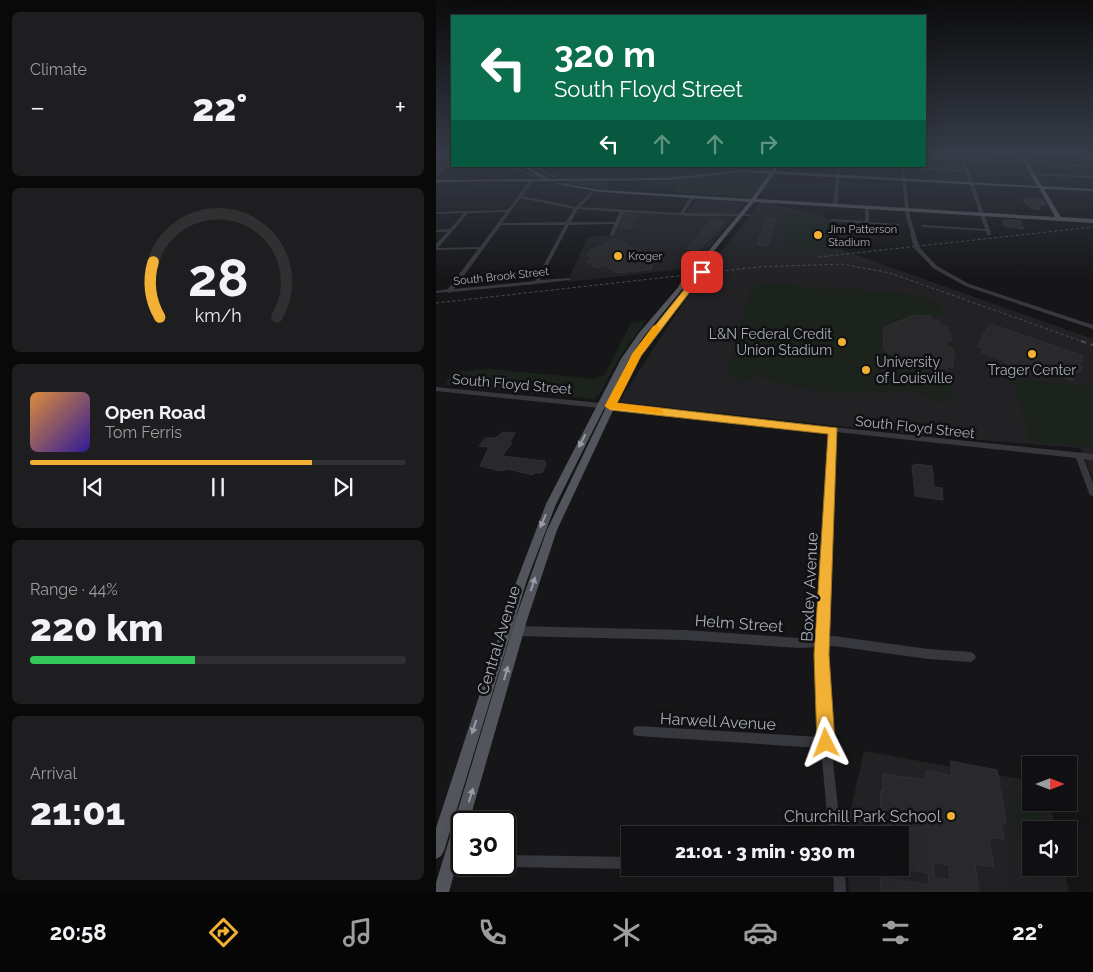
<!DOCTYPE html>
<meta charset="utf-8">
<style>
body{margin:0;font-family:Raleway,sans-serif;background:#1e1e20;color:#f1f3f6;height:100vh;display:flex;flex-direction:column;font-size:19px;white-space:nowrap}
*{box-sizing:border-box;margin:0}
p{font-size:16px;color:#9c9d9f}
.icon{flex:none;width:28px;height:28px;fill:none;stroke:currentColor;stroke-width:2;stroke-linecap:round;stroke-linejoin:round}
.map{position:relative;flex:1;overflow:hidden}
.sheet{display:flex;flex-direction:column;gap:12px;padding:12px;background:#09090a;width:436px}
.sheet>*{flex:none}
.guide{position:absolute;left:15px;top:15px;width:475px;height:152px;border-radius:0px;box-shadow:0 5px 20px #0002,0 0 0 1px #303032;background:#0b6e4f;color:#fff;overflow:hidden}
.needle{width:32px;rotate:90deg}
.tools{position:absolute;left:586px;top:756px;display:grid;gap:10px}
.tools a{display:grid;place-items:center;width:55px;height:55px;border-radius:0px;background:#101012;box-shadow:0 5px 20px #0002,0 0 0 1px #303032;font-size:25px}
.speed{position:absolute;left:15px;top:811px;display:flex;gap:10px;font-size:25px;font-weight:700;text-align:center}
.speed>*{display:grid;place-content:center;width:65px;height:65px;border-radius:50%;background:#101012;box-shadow:0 5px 20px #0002,0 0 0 1px #303032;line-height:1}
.speed .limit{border:2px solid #111;border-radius:8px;background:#fff;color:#111}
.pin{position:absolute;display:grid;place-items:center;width:42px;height:42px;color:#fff;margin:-21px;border-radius:10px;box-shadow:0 2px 8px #0006}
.me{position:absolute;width:55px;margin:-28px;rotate:357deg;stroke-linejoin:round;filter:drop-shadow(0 0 4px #0008)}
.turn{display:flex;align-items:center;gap:18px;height:105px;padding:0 20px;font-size:22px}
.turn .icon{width:65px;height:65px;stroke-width:2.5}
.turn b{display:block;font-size:35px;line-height:42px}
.lanes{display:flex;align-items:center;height:48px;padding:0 20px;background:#0003;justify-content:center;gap:25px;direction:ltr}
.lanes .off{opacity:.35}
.big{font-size:38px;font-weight:800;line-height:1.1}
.sheet .tile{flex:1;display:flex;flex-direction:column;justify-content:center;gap:8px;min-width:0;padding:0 18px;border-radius:8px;background:#1e1e20}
.sheet .dial{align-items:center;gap:0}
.dial svg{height:130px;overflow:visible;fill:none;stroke:#303032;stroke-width:7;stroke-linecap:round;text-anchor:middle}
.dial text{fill:#f1f3f6;stroke:none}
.song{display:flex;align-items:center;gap:15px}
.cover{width:60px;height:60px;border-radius:8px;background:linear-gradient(135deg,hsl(30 70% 55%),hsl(250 70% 35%))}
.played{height:5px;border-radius:2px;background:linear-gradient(90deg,#f2b134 75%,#303032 75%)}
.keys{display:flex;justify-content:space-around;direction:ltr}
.heat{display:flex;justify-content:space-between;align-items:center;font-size:28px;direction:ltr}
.charge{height:8px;border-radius:4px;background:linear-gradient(90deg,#34c759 44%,#303032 0)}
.trip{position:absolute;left:185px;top:826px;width:288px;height:50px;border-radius:0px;background:#101012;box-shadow:0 5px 20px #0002,0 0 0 1px #303032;font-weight:800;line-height:50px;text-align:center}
.tab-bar{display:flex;height:80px;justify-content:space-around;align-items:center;background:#060607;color:#9c9d9f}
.tab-bar .icon{width:35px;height:35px}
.tab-bar .current{color:#f2b134}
.tab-bar b{font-size:22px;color:#f1f3f6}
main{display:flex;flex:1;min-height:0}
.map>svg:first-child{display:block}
</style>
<main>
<section class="sheet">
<div class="tile"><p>Climate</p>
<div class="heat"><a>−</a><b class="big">22°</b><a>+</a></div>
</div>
<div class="tile dial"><svg viewBox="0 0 100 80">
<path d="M14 69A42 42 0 1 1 86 69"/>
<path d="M14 69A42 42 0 0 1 10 35" stroke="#f2b134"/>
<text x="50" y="56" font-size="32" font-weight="700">28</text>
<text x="50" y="72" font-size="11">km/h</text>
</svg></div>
<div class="tile">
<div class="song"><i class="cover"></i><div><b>Open Road</b><p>Tom Ferris</p></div></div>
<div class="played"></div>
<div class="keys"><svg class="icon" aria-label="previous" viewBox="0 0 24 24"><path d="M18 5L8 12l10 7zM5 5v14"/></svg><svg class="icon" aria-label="pause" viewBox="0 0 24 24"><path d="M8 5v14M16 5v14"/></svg><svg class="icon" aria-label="next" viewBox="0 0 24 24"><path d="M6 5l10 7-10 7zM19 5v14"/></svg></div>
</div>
<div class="tile"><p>Range · 44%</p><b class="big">220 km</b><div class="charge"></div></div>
<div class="tile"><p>Arrival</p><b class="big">21:01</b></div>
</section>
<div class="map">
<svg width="657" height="892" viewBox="0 0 657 892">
<rect width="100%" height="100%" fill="#161618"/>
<path fill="#222225" d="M262,199L310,203L256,268L131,282L152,237L178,235L188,212L248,216Z
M325,202L385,215L394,221L416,228L417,238L406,250L657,339V478L644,448L505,437L183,402L258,286Z
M428,751L595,781V802L614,803L620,830H595V868H628L633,892H413L411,868H464V835H409Z"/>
<path fill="#1c231d" d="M131,166H337L316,196L312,197L236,192L240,185L212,184V178L128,179L117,175L133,170Z
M135,181H174L170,189L127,183Z
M356,211L384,216L392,222L409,224L413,227V239C391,256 374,252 348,246L351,231L340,230L343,217H341Z
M326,283L486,295L491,296L494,301L503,302L506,316H495V319L502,320L505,326H511L516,340L511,343L517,349L519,357H517V368H513L510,372L503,371L505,383L516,385L518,397H511L508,403H503L480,391L405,394L374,390L325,378L327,375L303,383L298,381V377L290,373L316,287L322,286Z
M210,320L184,357L163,395L158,399L10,385L14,375L18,372L54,369L160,379L162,377L168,376L195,323Z
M577,379L657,386V447L594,441Z
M578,796L595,799V802L608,803L614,830H595V856L591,855L588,834L583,833Z"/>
<path fill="#29292c" stroke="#303034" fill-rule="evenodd" d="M587,198L607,199L610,205H602L604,209H597L590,204Z
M189,214L200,215L196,228H184Z
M330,218L339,219L332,245H321Z
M276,220L289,222L262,250L251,248Z
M566,220H584L588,229L568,226Z
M179,239L215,256L216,269L182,273L167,265L161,268L151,262L158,259L151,255L153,251Z
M478,315L495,316V320H502L505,326H511L516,340L508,343L517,349L519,357L517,356V368L512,367L510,372L503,371V374L496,373L495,370L487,369L486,358L476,357L478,370L448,350L447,328Z
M555,324L647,356L643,366L646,367L644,372L641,371L637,381L588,363L586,367L578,364L577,366L567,362L568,360L545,352L547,348L541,346L547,337H545Z
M67,432L79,433L74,442L76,443L66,456L109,461L110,465L106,473H98L97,475L71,469L65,471L44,466L53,447L43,446L49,438H60Z
M480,464L496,466L498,487L506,488L507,500L479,496L476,466Z
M514,761L561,770L570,823L565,822L568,839L553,837L558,867L539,864L543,892H445L444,868H450L451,878L493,885L492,873L464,868V835H447L446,824L478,829L477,815L445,810L444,791L447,792V774L490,780V770L516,776ZM497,862L513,865L514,880L498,877Z"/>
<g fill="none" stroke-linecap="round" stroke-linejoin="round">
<path fill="#37383d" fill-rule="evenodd" d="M644,154H647L657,165V167L529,160L554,230L555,234L553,235H551L550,231L487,227L485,226L487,225L549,229L529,172L468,168L474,217L472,218L470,217L465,168L444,166H468L529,170L525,160L489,158V156L525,158L526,156L528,158L652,165Z
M15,159H16V162L0,176V173Z
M74,166C82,166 88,172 95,174C99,175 104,175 108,176C96,179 85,172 74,166Z
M93,166H98L122,177L119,178Z
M401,166H405L401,205L399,206L397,205Z
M595,173L657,176V178L596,175Z
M95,179L98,180L86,196L140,207L158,189L160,190L159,191L144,207L244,213L255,196L257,195L259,196L248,213L313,214L315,215L313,216H254L188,212L178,235L176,236L174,235L178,224L133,225L104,280L132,278L134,279V280L100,284L16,292L13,293L11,292L0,293V291L12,289L42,249L0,250V244L11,232H0V230L14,229L28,213L0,214V212L72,210ZM84,198L138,209L130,222L66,223ZM142,209L184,212L179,222H135ZM70,212L44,247L2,248L32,213ZM65,225H129L99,281L18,289Z
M431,206L433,207V222L462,224L464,225L462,226L396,221L394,220L396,219L429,221V207Z
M479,247H483L501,266L533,284L657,325V329L529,286L497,268L479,249Z
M0,387L165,403L657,454V460L648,459L657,483V496L654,495L653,493L640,458L400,432L391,637L398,636L492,649L535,652L538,654L540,657L538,660L535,662L492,659L398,646H390V655L395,743L405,835H393L385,748L202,736L198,735L197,731L198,727L202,726L384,737L381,647L363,648L249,640L79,636L76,634L74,631L76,628L79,626L249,630L363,638L381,637L394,432L0,391Z
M69,855L194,857V868H198L194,869L69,867L65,865H69Z
M398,868H408L409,871L410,892H398L397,871Z"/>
<path fill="#53555c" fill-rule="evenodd" d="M0,154H16V155H0Z
M583,154H587L606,186L657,189V191L608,189L625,217L657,219V223L318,202L268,263H264V261L313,202L165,192L121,184L123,183L165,190L315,199L333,174L307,172L233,180L0,182V180L107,179L85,166H91L113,179L233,178L307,170L335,171L339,166H343L339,171L601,186ZM338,174L603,188L619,217L320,199Z
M256,283L259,285L215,340L195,372L121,530L92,617L33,822H26V845L13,892H0V883L80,617L111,530L187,372L209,337L254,284Z
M246,284L248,285V287L208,336L193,359L120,504L91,580L8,851L5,856L0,859V828L81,580L110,504L185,359L203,333L244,285Z"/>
<path stroke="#4a4c52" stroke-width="1" stroke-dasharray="3 2.5" stroke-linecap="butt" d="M383,257L657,227
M0,303L322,267L406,264L454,273L648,342"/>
<path stroke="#4a4c52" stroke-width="2" stroke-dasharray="5.5 4.5" stroke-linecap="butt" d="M645,341L657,345"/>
<path stroke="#37383d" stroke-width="4" d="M472,217L478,236"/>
<path stroke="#37383d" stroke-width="5" d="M477,235L481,248"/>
<path stroke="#53555c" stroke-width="6" d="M256,285L276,261
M246,286L266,262"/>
</g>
<defs><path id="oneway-solid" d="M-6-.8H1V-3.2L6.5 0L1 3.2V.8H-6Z" transform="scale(1.25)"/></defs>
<g fill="#979ba6">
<use href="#oneway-solid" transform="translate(146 441) rotate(117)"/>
<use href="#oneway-solid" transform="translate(107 521) rotate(113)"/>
<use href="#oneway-solid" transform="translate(97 584) rotate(-72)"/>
<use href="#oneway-solid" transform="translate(70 673) rotate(-74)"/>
<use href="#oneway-solid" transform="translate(38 727) rotate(108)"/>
<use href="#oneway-solid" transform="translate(35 795) rotate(-73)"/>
</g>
<linearGradient id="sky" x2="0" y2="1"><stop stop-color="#0c0c0d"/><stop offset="0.55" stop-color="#363c48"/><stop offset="1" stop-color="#363c48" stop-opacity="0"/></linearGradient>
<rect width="657" height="279" fill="url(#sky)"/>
<path fill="#f2b134" stroke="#9d7322" d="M263,271L269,272L205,356L181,403L401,428L393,655L399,743L396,749L390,752L384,749L381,743L378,655L392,434L174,410L169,406L198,352Z"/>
<path fill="#f59e0b" d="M220,325L225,328L205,355L181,403L223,408L228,412L227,414L171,408L169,406L196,354L217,326Z"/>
<g fill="#f2b134" stroke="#111113" stroke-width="2">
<circle cx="382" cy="235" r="5"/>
<circle cx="182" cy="256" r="5"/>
<circle cx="406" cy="342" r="5"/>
<circle cx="596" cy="354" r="5"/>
<circle cx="430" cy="370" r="5"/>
<circle cx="515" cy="816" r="5"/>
</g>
<g text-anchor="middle" stroke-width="5" stroke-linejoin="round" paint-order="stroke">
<g font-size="11" fill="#a8adb8" stroke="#111113" text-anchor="start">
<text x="392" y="233">Jim Patterson<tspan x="392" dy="13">Stadium</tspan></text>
<text x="192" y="260">Kroger</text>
</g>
<g font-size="11" fill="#a8adb8" stroke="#111113">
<text transform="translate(65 276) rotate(-6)" y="4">South Brook Street</text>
</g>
<g font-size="14" fill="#a8adb8" stroke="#111113" text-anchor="end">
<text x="396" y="339">L&amp;N Federal Credit<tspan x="396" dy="16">Union Stadium</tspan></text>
<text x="440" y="367" text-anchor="start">University<tspan x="440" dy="16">of Louisville</tspan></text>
<text x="596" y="375" text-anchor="middle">Trager Center</text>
</g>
<g font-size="14" fill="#a8adb8" stroke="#111113">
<text transform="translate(76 384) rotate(5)" y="5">South Floyd Street</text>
<text transform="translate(479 427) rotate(6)" y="5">South Floyd Street</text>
</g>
<g font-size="16" fill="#a8adb8" stroke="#111113">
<text transform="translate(373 587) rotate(-87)" y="6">Boxley Avenue</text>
<text transform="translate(303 623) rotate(4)" y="6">Helm Street</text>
<text transform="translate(62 640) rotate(-73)" y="6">Central Avenue</text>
<text transform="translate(282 721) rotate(3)" y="6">Harwell Avenue</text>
</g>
<g font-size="16" fill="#a8adb8" stroke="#111113" text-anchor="end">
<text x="505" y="822">Churchill Park School</text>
</g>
</g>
</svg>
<div class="tools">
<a><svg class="needle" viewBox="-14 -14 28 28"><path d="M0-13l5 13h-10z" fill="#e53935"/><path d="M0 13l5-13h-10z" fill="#9c9d9f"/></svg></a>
<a><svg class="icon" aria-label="sound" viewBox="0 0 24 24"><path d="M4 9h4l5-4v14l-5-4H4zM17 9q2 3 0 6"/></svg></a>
</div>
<div class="speed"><div class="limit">30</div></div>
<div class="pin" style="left:266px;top:272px;background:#d93025"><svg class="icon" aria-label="arrive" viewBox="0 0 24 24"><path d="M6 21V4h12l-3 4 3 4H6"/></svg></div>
<svg class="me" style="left:390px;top:743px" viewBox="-20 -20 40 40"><path d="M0-17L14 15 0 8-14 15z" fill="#f2b134" stroke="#fff" stroke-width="4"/></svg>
<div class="trip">21:01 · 3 min · 930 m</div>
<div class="guide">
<div class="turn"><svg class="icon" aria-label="left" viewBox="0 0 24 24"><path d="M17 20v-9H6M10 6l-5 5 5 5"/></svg><div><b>320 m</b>South Floyd Street</div></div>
<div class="lanes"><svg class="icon" aria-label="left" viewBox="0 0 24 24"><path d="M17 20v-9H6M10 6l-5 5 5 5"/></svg><svg class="icon off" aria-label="ahead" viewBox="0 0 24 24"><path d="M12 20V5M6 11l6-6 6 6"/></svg><svg class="icon off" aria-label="ahead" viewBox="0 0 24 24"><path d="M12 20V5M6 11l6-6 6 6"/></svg><svg class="icon off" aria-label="right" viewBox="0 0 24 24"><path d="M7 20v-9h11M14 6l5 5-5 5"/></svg></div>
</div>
</div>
</main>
<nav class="tab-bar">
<b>20:58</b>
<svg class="icon current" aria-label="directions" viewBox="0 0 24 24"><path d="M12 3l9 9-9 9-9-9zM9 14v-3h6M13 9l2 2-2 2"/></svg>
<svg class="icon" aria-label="music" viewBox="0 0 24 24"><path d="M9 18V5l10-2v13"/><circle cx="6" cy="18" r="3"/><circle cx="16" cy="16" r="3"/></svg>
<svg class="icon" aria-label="phone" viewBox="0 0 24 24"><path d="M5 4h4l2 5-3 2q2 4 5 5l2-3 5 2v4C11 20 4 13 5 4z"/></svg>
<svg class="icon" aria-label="climate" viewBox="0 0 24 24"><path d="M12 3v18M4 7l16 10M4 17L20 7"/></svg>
<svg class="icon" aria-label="car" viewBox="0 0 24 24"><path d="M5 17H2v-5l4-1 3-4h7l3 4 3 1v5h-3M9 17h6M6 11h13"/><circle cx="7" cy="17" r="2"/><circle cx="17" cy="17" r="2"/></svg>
<svg class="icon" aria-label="filters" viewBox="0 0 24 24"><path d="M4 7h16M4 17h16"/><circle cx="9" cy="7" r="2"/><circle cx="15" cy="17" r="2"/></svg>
<b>22°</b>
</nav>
